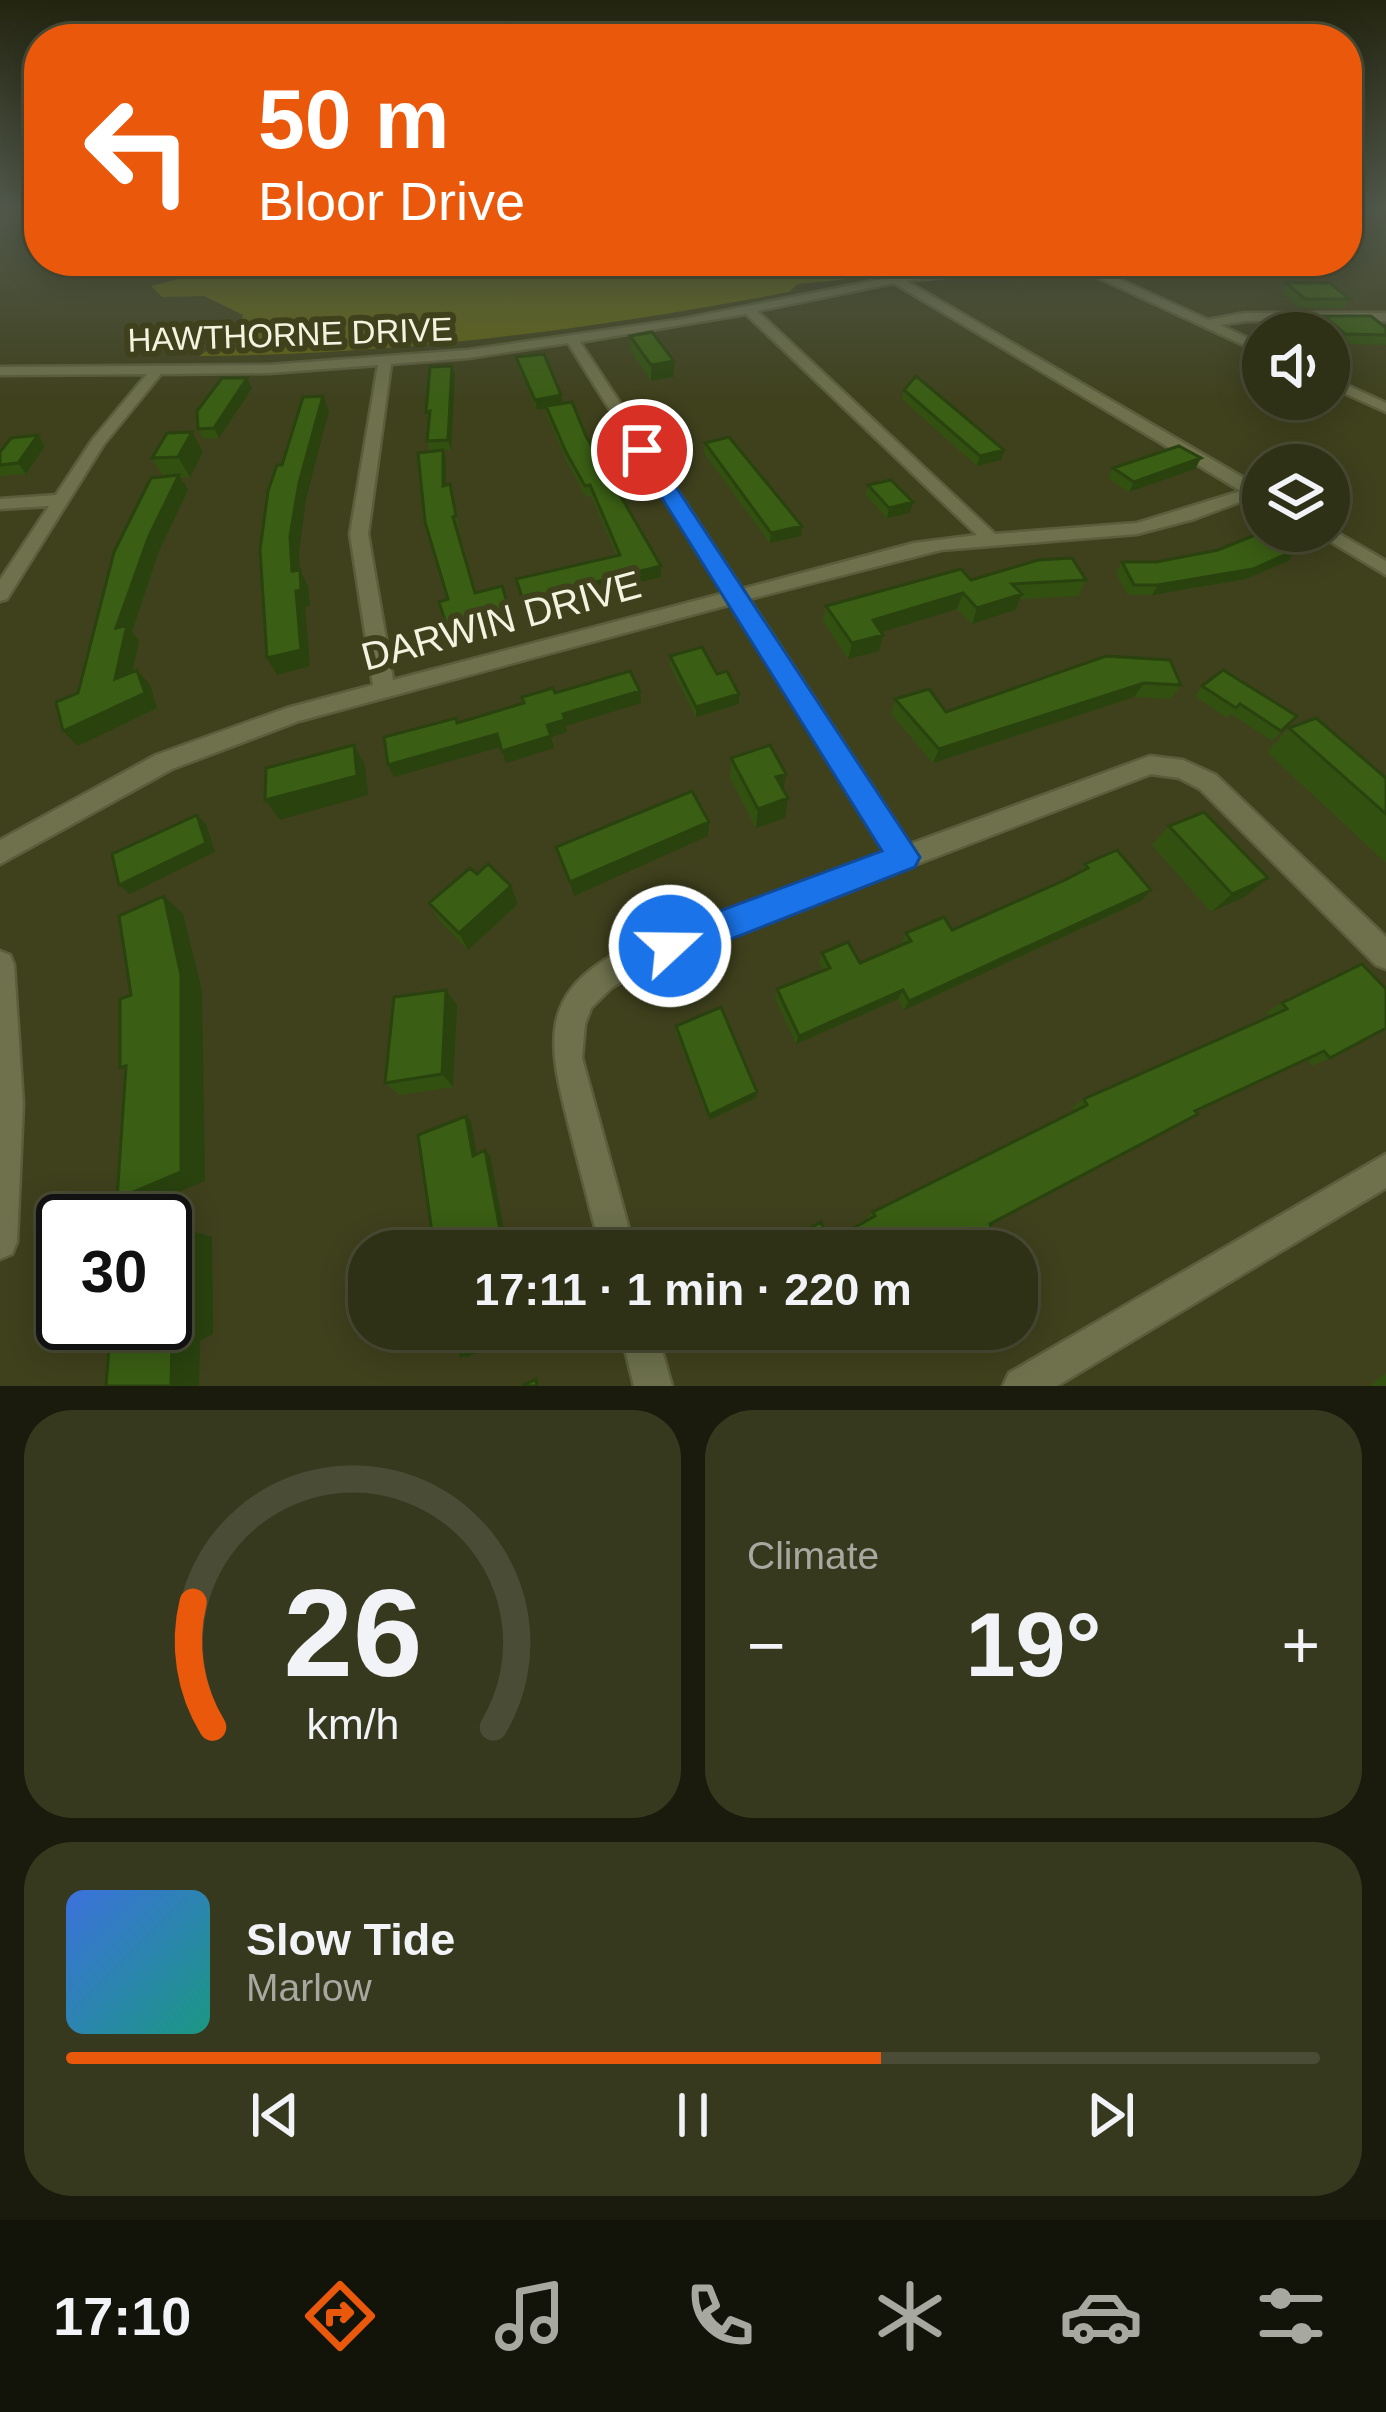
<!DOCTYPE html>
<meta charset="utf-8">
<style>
body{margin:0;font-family:Arial,sans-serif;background:#37391f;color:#f1f3f6;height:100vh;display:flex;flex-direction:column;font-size:45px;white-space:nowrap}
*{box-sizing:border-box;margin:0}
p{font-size:39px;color:#a7a9a1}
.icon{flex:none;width:66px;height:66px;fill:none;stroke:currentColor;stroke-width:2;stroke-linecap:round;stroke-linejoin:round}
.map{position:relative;height:1386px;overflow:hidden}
.drawer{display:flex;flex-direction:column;gap:24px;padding:24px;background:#1a1b0c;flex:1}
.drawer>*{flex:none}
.top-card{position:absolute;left:24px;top:24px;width:1338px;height:252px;border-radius:48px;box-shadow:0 6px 30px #0003,0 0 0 3px #4a4c35;background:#ea580c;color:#fff;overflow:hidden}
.fabs{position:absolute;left:1242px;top:312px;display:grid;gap:24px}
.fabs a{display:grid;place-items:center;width:108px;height:108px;border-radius:50%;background:#2f3116;box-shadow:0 6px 30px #0003,0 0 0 3px #4a4c35;font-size:60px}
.speed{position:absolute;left:36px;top:1194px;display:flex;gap:24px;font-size:60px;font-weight:700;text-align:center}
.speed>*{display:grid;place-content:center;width:156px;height:156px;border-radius:50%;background:#2f3116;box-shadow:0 6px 30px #0003,0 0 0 3px #4a4c35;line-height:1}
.speed .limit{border:6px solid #111;border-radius:18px;background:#fff;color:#111}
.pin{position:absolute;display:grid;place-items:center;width:102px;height:102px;color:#fff;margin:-51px;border:6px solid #fff;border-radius:50%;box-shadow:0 3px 12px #0007}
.me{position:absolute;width:132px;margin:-66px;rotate:69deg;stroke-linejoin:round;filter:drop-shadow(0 0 9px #0008)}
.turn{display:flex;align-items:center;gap:42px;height:252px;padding:0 36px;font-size:54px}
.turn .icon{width:156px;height:156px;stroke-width:2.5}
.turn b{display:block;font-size:84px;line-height:102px}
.big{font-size:90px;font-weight:700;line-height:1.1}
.drawer .widget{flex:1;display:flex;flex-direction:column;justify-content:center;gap:18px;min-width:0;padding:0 42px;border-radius:48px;background:#37391f}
.drawer .dial{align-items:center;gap:0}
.dial svg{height:312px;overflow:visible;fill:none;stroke:#4a4c35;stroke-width:7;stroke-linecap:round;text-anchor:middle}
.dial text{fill:#f1f3f6;stroke:none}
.song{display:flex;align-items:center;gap:36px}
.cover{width:144px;height:144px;border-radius:18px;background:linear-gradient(135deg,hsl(220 70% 55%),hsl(170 70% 35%))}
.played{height:12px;border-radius:6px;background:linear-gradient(90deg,#ea580c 65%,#4a4c35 65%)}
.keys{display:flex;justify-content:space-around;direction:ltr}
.heat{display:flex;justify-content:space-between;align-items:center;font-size:66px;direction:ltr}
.drawer .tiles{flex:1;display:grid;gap:24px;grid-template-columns:1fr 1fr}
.widget:last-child{grid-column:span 2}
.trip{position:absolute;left:348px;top:1230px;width:690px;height:120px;border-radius:48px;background:#2f3116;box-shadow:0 6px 30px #0003,0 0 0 3px #4a4c35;font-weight:700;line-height:120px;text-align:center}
.tabs{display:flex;height:192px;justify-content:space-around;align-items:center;background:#131409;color:#a7a9a1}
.tabs .icon{width:84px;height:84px}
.tabs .current{color:#ea580c}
.tabs b{font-size:54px;color:#f1f3f6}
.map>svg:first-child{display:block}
</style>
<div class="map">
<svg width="1386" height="1386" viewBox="0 0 1386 1386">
<rect width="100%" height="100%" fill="#3f411d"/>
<path fill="#5f6310" d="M249,261H1030L798,284L789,292C594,329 398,355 199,356L240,329L243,315L204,296L162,297L151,286Z"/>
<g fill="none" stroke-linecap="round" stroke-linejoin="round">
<defs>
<path id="minor" d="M1037,261L1093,267L1208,320L1245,313H1386V321H1245L1220,325L1263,345V354L1086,272L1052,266L906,281L1261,488L1263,501L1253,497L1194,519L1137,534L941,550L749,599L910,844L1150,756L1183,760L1216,775L1386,937V969L1376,965L1200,789L1179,778L1151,774L639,971L611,988L591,1008L585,1024L582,1058L635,1251H601C591,1212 581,1173 571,1134C551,1053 532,996 621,951L888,853L732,604L299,721L172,769L0,864V840L156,755L287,708L373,685L350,534L378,365L269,373L161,374L104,444L7,599L0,601V580L49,506L0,509V499L56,495L93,439L147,374L0,375V367L269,365L468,350L683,319L922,271ZM894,283L1241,491L1137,523L995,534L757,311ZM746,314L977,535L914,543L742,589L580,342ZM568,343L725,593L393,680L368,534L391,364L468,358Z
M1329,377L1386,403V412L1329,386Z
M1329,528L1386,561V575L1313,531H1329Z
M0,951L10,955L14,965L23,1104L17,1242L12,1254L0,1259Z
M1386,1154V1188L1057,1386H1003L1009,1373Z
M620,1329H656L672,1386H634Z"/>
</defs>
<use href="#minor" stroke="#5b5d3b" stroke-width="5"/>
<use href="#minor" fill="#6e714c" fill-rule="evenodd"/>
</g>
<path fill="#325111" d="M1286,283L1350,299L1345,308H1300L1282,292Z
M1324,316L1386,328V345L1339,344L1319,326Z
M630,336L674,361V377L651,381L631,351Z
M516,357L562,404L586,436L661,566V577L526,611L516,579L617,556L591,496L586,497L567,462L547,416L546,408L537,410L518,367Z
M455,375L451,450H443L446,460V485L453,495L459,526L456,527L475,593L509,608L512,618L449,634L448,599L430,452L427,441L429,422L426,412Z
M252,388L219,438L203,439L198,429Z
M904,390L1001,460L977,466L902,399Z
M38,435L45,446L26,474L0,476V452Z
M705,443L802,526L801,536L770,543L704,453Z
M203,452L190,477L180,478L188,490L159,551L132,632L139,641L132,672L137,670L150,685L157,708L78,746V693L163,476L152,458Z
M1201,458L1195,469L1129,492L1108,478L1113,468Z
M868,485L910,513L887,518L866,495Z
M1288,561L1246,579L1152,595H1128L1116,573L1122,562Z
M971,580H1086L1078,596L1020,599L1015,610L972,624L957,609L881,632L883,635L879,651L848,659L823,621L826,606Z
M670,656L717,674L739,694V704L696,717L670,666Z
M1106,656L1181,685L1171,699L1134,697L933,763L891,714L895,699L946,712Z
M1202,686L1297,716L1272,741L1231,714L1227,718L1195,696Z
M1289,728L1386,778V863L1267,752Z
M731,758L783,790L785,818L756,828L730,778Z
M1169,826L1246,896L1211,912L1152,845Z
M1085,864L1141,901L904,1010L898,999L796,1044L775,998L777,989L823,970L819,962L822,953L860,963L902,945L901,943L906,933L952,930L1077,874Z
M477,874L518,904L468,950L439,920L429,903Z
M446,990L457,1005L453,1087L399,1095L385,1083Z
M1282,1003L1330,1058L1312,1066L1307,1060L1195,1111L990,1224L829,1242L869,1220L867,1217L873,1212L1075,1111L1072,1107L1084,1099L1269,1016L1266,1012Z
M676,1026L756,1098L709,1120L676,1033Z
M1386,1373V1386H1370Z"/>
<path fill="#29420e" d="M674,361V377L651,381V365Z
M452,366L455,375L451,450L448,440Z
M247,378L252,388L219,438L214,428Z
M561,395L563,405L537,410L535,400Z
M323,396L329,411L306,499L299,553L300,588L292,571L290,536L299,483Z
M192,432L203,452L190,477L178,457Z
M38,435L45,446L26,474L18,463Z
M443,450L446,460V496L443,486Z
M1004,450L1001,460L977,466L980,456Z
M1201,458L1195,469L1129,492L1134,482Z
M179,475L188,490L159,551L132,632L139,641L128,694L115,679L116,628L149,536Z
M913,502L910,513L887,518L889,508Z
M802,526L801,536L770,543L771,533Z
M1296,550L1288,561L1246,579L1152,595L1158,585Z
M661,566V577L526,611L523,600Z
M300,570L308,586L310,606L305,607L310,666L277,675L267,658L296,591Z
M963,593L957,609L869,636L873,620Z
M1022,594L1015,610L972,624L977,608Z
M509,608L512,618L449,634L446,624Z
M883,635L879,651L848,659L852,643Z
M137,670L150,685L157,708L78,746L63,731Z
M1144,683L1134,697L933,763L939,749Z
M640,691L641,703L566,726L567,732L551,737L554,748L506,763L502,751L563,714Z
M739,694V704L696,717V707Z
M497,734L501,747L394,777L388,765Z
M354,745L365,765L368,795L280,820L265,800Z
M786,774L783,793L776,777Z
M788,798L785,818L756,828L758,809Z
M197,815L206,824L215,852L130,894L119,885Z
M709,822L708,836L574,896L570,882Z
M1268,878L1246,896L1211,912L1232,894Z
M511,886L518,904L468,950L459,933Z
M1151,890L1141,901L904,1010L909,1001Z
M164,896L183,914L202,991L205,1181L144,1206L117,1199Z
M446,990L457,1005L453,1087L442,1074Z
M903,990L898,999L796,1044L799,1036Z
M757,1092L756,1098L709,1120V1115Z
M466,1116L471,1121L478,1161L473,1156Z
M485,1150L490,1155L508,1251H504Z
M188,1230L212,1237L213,1334L200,1341L199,1386H171L172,1339Z
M505,1329H510L511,1334L468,1357L461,1356Z"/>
<path fill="#3a5e14" stroke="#29420e" stroke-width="3" d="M1286,283H1330L1350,299H1305Z
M1324,316H1371L1386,328V335L1345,334Z
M652,332L674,361L651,365L630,336Z
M544,354L561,395L535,400L516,357Z
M452,366L448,440L427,441L430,411L426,412L430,367Z
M916,376L1004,450L980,456L904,390Z
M222,378H247L214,428L198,429L197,411Z
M323,396L299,483L290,536L292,571L300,570L301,590L296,591L301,650L267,658L260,550L268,491L277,465H282L303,397Z
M572,402L586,436L661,566L523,600L516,579L620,555L590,485L585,486L566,452L546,406Z
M192,432L178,457L152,458L167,433Z
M38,435L18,463L0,465V452L11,438Z
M729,437L802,526L771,533L705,443Z
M1179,446L1201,458L1134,482L1113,468Z
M443,450V486L450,484L456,516L453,517L475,593L502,586L509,608L446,624L439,602L448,599L425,522L418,453Z
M179,475L149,536L116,628L127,625L115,679L137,670L145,693L63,731L56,702L78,693L114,552L151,478Z
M891,480L913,502L889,508L868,485Z
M1265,531L1296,550L1253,569L1158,585H1134L1122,562H1156L1218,550Z
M1072,558L1086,580L1012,584L1022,594L977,608L963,593L873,620L883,635L852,643L826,606L961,569L971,580L1038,560Z
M702,647L717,674L727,671L739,694L696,707L670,656Z
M1106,656L1170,660L1181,685L1144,683L939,749L895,699L929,689L946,712Z
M1223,670L1297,716L1281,731L1240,704L1236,708L1202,686Z
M630,671L640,691L563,714L565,720L547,725L551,736L502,751L497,734L388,765L384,737L456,718L457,723L524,703L522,697L553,688L555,693Z
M1316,718L1386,778V814L1289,728Z
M354,745L357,776L265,800L266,768Z
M770,745L786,774L776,777L788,798L758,809L731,758Z
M692,791L709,822L570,882L556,847Z
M1204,812L1268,878L1232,894L1169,826Z
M197,815L206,843L119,885L112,854Z
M1117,850L1151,890L909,1001L903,990L799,1036L777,989L830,968L822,953L848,942L860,963L911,941L906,933L944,917L952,930L1067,879L1088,868L1085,864Z
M488,864L511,886L459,933L429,903L470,868L477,874Z
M164,896L181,975V1172L117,1199L126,1066L120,1068V999L131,995L119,916Z
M1362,964L1386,989V1028L1330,1058L1324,1051L1195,1111L1198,1114L990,1224L993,1231L955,1251H768L821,1222L829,1242L875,1216L873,1212L1087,1105L1084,1099L1287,1009L1282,1003Z
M446,990L442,1074L385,1083L394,997Z
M721,1007L757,1092L709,1115L676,1026Z
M466,1116L473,1156L485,1150L504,1251H443L439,1229L432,1232L418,1135Z
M188,1230L187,1333L172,1339L171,1386H106L111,1323H165V1240Z
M457,1329H505L506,1333L461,1356Z
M536,1379L537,1386H522Z"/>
<linearGradient id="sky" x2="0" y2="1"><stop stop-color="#232410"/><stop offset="0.52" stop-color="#525a4c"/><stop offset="1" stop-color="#525a4c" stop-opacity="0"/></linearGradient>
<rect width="1386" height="401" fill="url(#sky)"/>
<path fill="#1a73e8" stroke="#114b97" stroke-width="3" d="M635,446H649L920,857L915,867L670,963L657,958L652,946L657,934L882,851L632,450Z"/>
<g text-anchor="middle" stroke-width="12" stroke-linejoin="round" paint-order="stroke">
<g font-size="33" fill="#f2f4df" stroke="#3f411d">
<text transform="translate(290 334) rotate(-2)" y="12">HAWTHORNE DRIVE</text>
</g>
<g font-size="39" fill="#f2f4df" stroke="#3f411d">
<text transform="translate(501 620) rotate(-15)" y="14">DARWIN DRIVE</text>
</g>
</g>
</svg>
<div class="fabs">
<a><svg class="icon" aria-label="sound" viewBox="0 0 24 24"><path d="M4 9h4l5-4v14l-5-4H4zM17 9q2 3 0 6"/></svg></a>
<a><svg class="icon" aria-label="layers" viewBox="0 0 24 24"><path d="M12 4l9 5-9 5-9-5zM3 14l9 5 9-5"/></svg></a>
</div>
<div class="speed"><div class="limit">30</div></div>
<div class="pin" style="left:642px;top:450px;background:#d93025"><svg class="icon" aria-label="arrive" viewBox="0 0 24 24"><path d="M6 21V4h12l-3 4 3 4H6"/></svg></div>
<svg class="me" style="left:670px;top:946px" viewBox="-20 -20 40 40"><circle r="17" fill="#1a73e8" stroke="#fff" stroke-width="3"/><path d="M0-11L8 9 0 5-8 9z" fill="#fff"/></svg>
<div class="trip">17:11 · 1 min · 220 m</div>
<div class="top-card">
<div class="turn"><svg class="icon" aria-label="left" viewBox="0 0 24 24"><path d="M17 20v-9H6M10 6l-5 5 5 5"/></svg><div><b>50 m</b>Bloor Drive</div></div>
</div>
</div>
<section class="drawer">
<div class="tiles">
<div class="widget dial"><svg viewBox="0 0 100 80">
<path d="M14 69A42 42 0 1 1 86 69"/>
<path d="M14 69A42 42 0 0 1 9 37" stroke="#ea580c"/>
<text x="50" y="56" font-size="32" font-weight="700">26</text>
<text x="50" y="72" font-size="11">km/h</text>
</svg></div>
<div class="widget"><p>Climate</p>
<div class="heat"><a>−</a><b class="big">19°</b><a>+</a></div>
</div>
<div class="widget">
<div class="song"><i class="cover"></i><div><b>Slow Tide</b><p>Marlow</p></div></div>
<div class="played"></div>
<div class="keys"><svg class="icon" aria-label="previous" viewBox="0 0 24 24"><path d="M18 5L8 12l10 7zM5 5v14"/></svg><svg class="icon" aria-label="pause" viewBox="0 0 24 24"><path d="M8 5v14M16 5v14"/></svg><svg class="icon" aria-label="next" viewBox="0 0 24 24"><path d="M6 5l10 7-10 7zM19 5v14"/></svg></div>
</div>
</div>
</section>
<nav class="tabs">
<b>17:10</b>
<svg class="icon current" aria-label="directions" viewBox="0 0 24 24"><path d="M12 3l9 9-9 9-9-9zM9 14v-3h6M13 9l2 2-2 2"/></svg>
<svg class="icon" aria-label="music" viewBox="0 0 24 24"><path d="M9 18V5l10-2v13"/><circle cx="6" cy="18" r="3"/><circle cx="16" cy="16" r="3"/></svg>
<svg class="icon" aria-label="phone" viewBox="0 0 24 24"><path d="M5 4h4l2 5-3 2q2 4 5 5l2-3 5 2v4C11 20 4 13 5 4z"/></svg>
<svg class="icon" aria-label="climate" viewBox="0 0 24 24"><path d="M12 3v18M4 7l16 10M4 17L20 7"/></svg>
<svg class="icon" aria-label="car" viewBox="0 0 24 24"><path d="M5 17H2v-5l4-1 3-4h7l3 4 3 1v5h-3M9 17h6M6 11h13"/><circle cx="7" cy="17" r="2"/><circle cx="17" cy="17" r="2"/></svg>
<svg class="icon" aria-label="filters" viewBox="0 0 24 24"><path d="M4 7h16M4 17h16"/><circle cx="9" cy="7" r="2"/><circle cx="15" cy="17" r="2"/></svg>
</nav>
